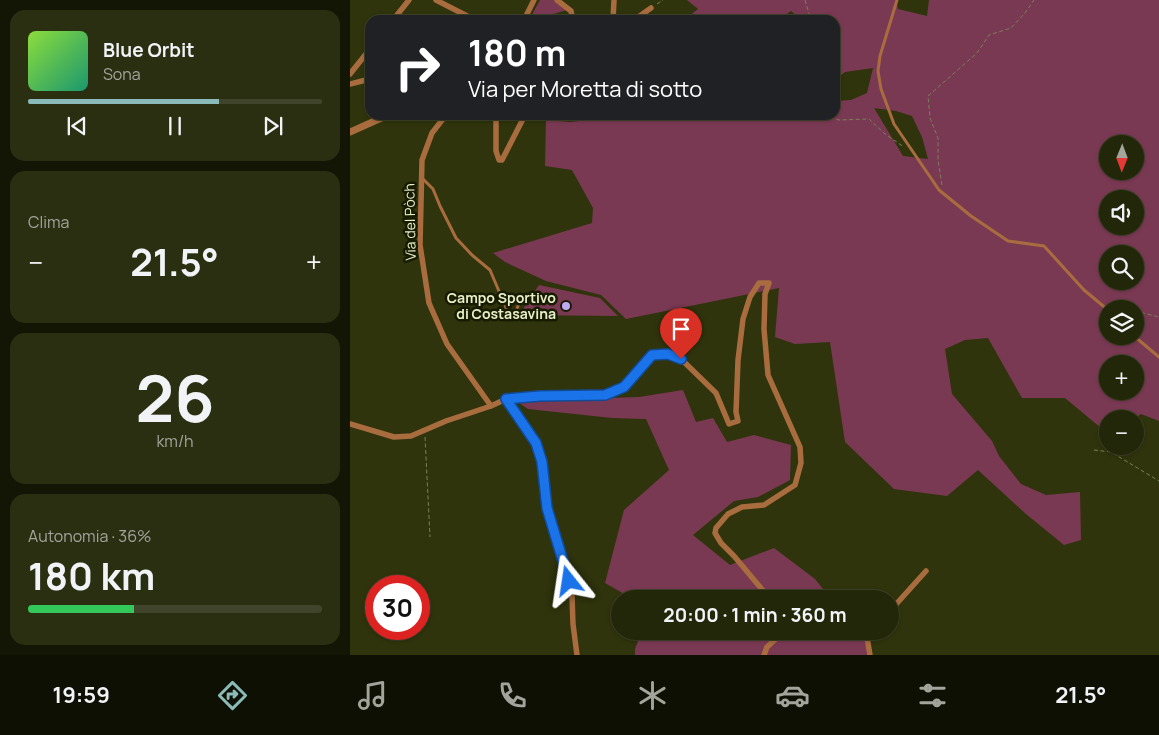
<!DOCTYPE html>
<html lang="it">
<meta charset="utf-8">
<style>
body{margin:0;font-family:Manrope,sans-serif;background:#2b2f12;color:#f1f3f6;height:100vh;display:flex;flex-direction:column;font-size:19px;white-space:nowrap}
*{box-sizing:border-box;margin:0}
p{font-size:16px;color:#a3a59c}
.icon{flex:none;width:28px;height:28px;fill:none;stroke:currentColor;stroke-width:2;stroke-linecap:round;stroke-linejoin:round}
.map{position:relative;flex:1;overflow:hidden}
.panel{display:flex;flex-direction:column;gap:10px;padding:10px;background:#131505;width:350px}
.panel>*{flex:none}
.hud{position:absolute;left:15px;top:15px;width:475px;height:105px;border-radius:15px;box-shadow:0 1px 4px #0004,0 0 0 1px #40442a;background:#202124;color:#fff;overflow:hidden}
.needle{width:32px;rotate:181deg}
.buttons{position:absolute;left:749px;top:135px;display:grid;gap:10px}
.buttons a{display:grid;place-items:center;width:45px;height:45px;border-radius:50%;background:#232709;box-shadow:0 1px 4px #0004,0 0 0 1px #40442a;font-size:25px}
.speed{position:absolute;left:15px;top:575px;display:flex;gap:10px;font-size:25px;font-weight:700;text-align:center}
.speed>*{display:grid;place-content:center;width:65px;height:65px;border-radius:50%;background:#232709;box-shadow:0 1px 4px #0004,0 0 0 1px #40442a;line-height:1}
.speed .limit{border:8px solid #d22;background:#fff;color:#111}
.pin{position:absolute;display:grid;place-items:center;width:42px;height:42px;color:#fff;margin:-51px -21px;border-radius:50% 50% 50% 0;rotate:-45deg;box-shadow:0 0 5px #0007}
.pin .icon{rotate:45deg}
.me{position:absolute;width:55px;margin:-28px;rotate:345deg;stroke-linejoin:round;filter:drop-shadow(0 0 4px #0008)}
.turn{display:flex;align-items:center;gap:18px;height:105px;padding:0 20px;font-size:22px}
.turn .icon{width:65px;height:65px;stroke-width:2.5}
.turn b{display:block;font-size:35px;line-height:42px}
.big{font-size:38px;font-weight:700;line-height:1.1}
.panel .card{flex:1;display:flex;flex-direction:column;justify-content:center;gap:8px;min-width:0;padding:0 18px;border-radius:15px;background:#2b2f12}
.panel .dial{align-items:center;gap:0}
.dial b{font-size:65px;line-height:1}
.song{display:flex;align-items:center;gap:15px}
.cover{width:60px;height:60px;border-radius:8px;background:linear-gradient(135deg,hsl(90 70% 55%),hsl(160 70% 35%))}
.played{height:5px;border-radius:2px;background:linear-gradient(90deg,#8bbbb9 65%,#40442a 65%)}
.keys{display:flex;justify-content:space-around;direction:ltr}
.heat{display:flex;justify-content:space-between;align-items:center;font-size:28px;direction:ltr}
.charge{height:8px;border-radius:4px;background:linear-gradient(90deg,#34c759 36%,#40442a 0)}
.trip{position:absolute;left:261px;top:590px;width:288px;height:50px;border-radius:25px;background:#232709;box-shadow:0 1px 4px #0004,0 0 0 1px #40442a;font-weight:700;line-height:50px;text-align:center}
.tabs{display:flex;height:80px;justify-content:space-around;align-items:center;background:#0e1004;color:#a3a59c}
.tabs .icon{width:35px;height:35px}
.tabs .current{color:#8bbbb9}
.tabs b{font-size:22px;color:#f1f3f6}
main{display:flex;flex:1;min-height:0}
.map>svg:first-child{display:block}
</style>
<main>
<section class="panel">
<div class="card">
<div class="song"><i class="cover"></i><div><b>Blue Orbit</b><p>Sona</p></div></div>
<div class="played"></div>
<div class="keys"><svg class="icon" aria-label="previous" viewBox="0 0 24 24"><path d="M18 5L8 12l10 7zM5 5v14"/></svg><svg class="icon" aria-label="pause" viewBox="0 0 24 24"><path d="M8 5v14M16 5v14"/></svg><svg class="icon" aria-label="next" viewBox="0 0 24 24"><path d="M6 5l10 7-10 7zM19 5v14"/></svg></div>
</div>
<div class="card"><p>Clima</p>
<div class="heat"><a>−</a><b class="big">21.5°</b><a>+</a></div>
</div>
<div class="card dial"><b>26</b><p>km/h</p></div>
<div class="card"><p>Autonomia · 36%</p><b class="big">180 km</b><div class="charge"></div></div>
</section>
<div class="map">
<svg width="809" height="655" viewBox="0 0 809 655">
<rect width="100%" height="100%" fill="#2f340c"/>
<path fill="#7a3953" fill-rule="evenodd" d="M190,0H205L217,10L200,15V20H179Z
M337,0H546L548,9L577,16L579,0H809V421L791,414L784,419H758L757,433L715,398H672L638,338L615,340L595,349L602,394L642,441L649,456L671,484L696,495L730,492L731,540L714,545L676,514L628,470L597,496L544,489L495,442L480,342L445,344L425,337L429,288L276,319L251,295L196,281L155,262L143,253L242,223L243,208L222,170L195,166L196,120L220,122L246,119L247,115H485V101L501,100L517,93L523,68L495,72L485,80V20H451L441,11L429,20H334L348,9ZM524,108L546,111L562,116L572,137L578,159L553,156ZM758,144H785V171H758ZM758,199H785V226H758ZM758,254H785V281H758ZM758,309H785V336H758ZM758,364H785V391H758Z
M189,285L250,298L268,316L169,315Z
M333,390L346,422L363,418L377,442L404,435L441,445L440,480L408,497L384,501L343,535L380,565L424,548L465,579L481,599H283L255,583L274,510L319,470L296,419L262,418L178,409L166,401L289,397Z
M292,631H509L519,643L520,655H285V649Z"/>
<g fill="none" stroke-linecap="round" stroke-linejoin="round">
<path stroke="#798058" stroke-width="1" stroke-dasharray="4 2.5" stroke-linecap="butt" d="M455,0L461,20
M307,4L313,0
M474,115L489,120L519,119L535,134L554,147
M592,185L588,160V138L580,118L578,96L627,53L639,35L661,28L675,13L684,0
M760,304L776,309
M785,311L809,317
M75,437L80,537
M744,450L761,452L809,481"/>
<path stroke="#a86c3f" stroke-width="3" d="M547,0L530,56L528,71L531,89L544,124L589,190L621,216L658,241L694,246L734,290L758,310
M72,178L83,189L90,206L106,238L122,255L140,270L157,310L160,313L166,311L170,301
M784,336L809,357"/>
<path stroke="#a86c3f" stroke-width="5.5" d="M86,0L125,20
M207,0L221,11L223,20
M43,20L59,0
M174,20L184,0
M263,20L264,0
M284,20L301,8
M0,74L20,49
M0,84L20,79
M96,115L82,133L72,160L70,245L79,303L97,344L141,406
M146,115V151L149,160H152L175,115
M156,399L186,443L192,461L197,508L215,567L222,596L223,624L227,655
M0,424L44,437L61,436L96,421L141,406L156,399L189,396L255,395L274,387L302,355L318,354L331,359L366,393L379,424L388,421L386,412L388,360L393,319L400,297L409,283H419L415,294L414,329L418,375L450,447L451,463L445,485L414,505L392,507L378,514L366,528L365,533L371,543L384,556L420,599
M540,611L576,571
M414,655L417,647L430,635L431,631
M520,655L517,637L522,631"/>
<path stroke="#a86c3f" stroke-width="7" d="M0,132L38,115"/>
</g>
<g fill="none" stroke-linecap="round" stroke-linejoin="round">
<defs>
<path id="route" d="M219,581L197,508L192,462L186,443L156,399L190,396L255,395L274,387L302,355L318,354L331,359"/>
</defs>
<use href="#route" stroke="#114b97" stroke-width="12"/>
<use href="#route" stroke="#1a73e8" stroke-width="9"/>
</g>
<circle fill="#bea9f5" stroke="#171b00" stroke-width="2" cx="216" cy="306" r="5"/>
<g text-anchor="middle" stroke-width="5" stroke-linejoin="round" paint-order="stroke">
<g font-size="14" fill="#e7efc9" stroke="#171b00">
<text transform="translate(60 222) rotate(-91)" y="5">Via del Pòch</text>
</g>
<g font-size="14" font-weight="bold" fill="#e7efc9" stroke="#171b00" text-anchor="end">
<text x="206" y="303">Campo Sportivo<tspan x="206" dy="16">di Costasavina</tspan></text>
</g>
</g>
</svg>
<div class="buttons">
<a><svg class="needle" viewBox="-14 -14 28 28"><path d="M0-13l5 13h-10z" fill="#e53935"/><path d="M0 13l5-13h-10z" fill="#a3a59c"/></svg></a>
<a><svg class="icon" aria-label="sound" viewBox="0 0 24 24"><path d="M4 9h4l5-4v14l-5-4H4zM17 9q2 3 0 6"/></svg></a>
<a><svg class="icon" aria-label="search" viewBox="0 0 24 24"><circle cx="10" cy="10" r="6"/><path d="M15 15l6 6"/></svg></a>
<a><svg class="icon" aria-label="layers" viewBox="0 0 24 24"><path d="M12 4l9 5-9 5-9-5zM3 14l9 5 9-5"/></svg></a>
<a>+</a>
<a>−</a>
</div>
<div class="speed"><div class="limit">30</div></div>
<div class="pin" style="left:331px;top:359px;background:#d93025"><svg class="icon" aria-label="arrive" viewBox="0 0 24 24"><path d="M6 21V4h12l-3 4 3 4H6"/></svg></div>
<svg class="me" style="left:219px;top:581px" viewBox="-20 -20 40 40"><path d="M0-17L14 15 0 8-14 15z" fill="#1a73e8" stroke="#fff" stroke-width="4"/></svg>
<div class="trip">20:00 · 1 min · 360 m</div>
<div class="hud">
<div class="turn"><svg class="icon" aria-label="right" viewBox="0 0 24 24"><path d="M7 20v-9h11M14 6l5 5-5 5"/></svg><div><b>180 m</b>Via per Moretta di sotto</div></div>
</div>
</div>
</main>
<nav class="tabs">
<b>19:59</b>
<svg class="icon current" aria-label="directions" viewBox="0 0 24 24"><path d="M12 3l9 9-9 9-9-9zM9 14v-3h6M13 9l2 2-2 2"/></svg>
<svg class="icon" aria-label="music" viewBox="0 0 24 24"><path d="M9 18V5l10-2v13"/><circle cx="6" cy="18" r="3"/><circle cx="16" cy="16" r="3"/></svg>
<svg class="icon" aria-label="phone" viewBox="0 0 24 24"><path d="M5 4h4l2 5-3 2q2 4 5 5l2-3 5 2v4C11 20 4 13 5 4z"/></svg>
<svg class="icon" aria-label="climate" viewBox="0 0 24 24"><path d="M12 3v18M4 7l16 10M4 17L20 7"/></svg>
<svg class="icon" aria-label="car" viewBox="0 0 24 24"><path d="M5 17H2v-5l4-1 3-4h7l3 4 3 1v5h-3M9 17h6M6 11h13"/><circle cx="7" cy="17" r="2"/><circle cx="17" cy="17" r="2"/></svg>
<svg class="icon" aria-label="filters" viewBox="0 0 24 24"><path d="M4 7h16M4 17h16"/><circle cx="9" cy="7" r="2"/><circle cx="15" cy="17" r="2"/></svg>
<b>21.5°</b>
</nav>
